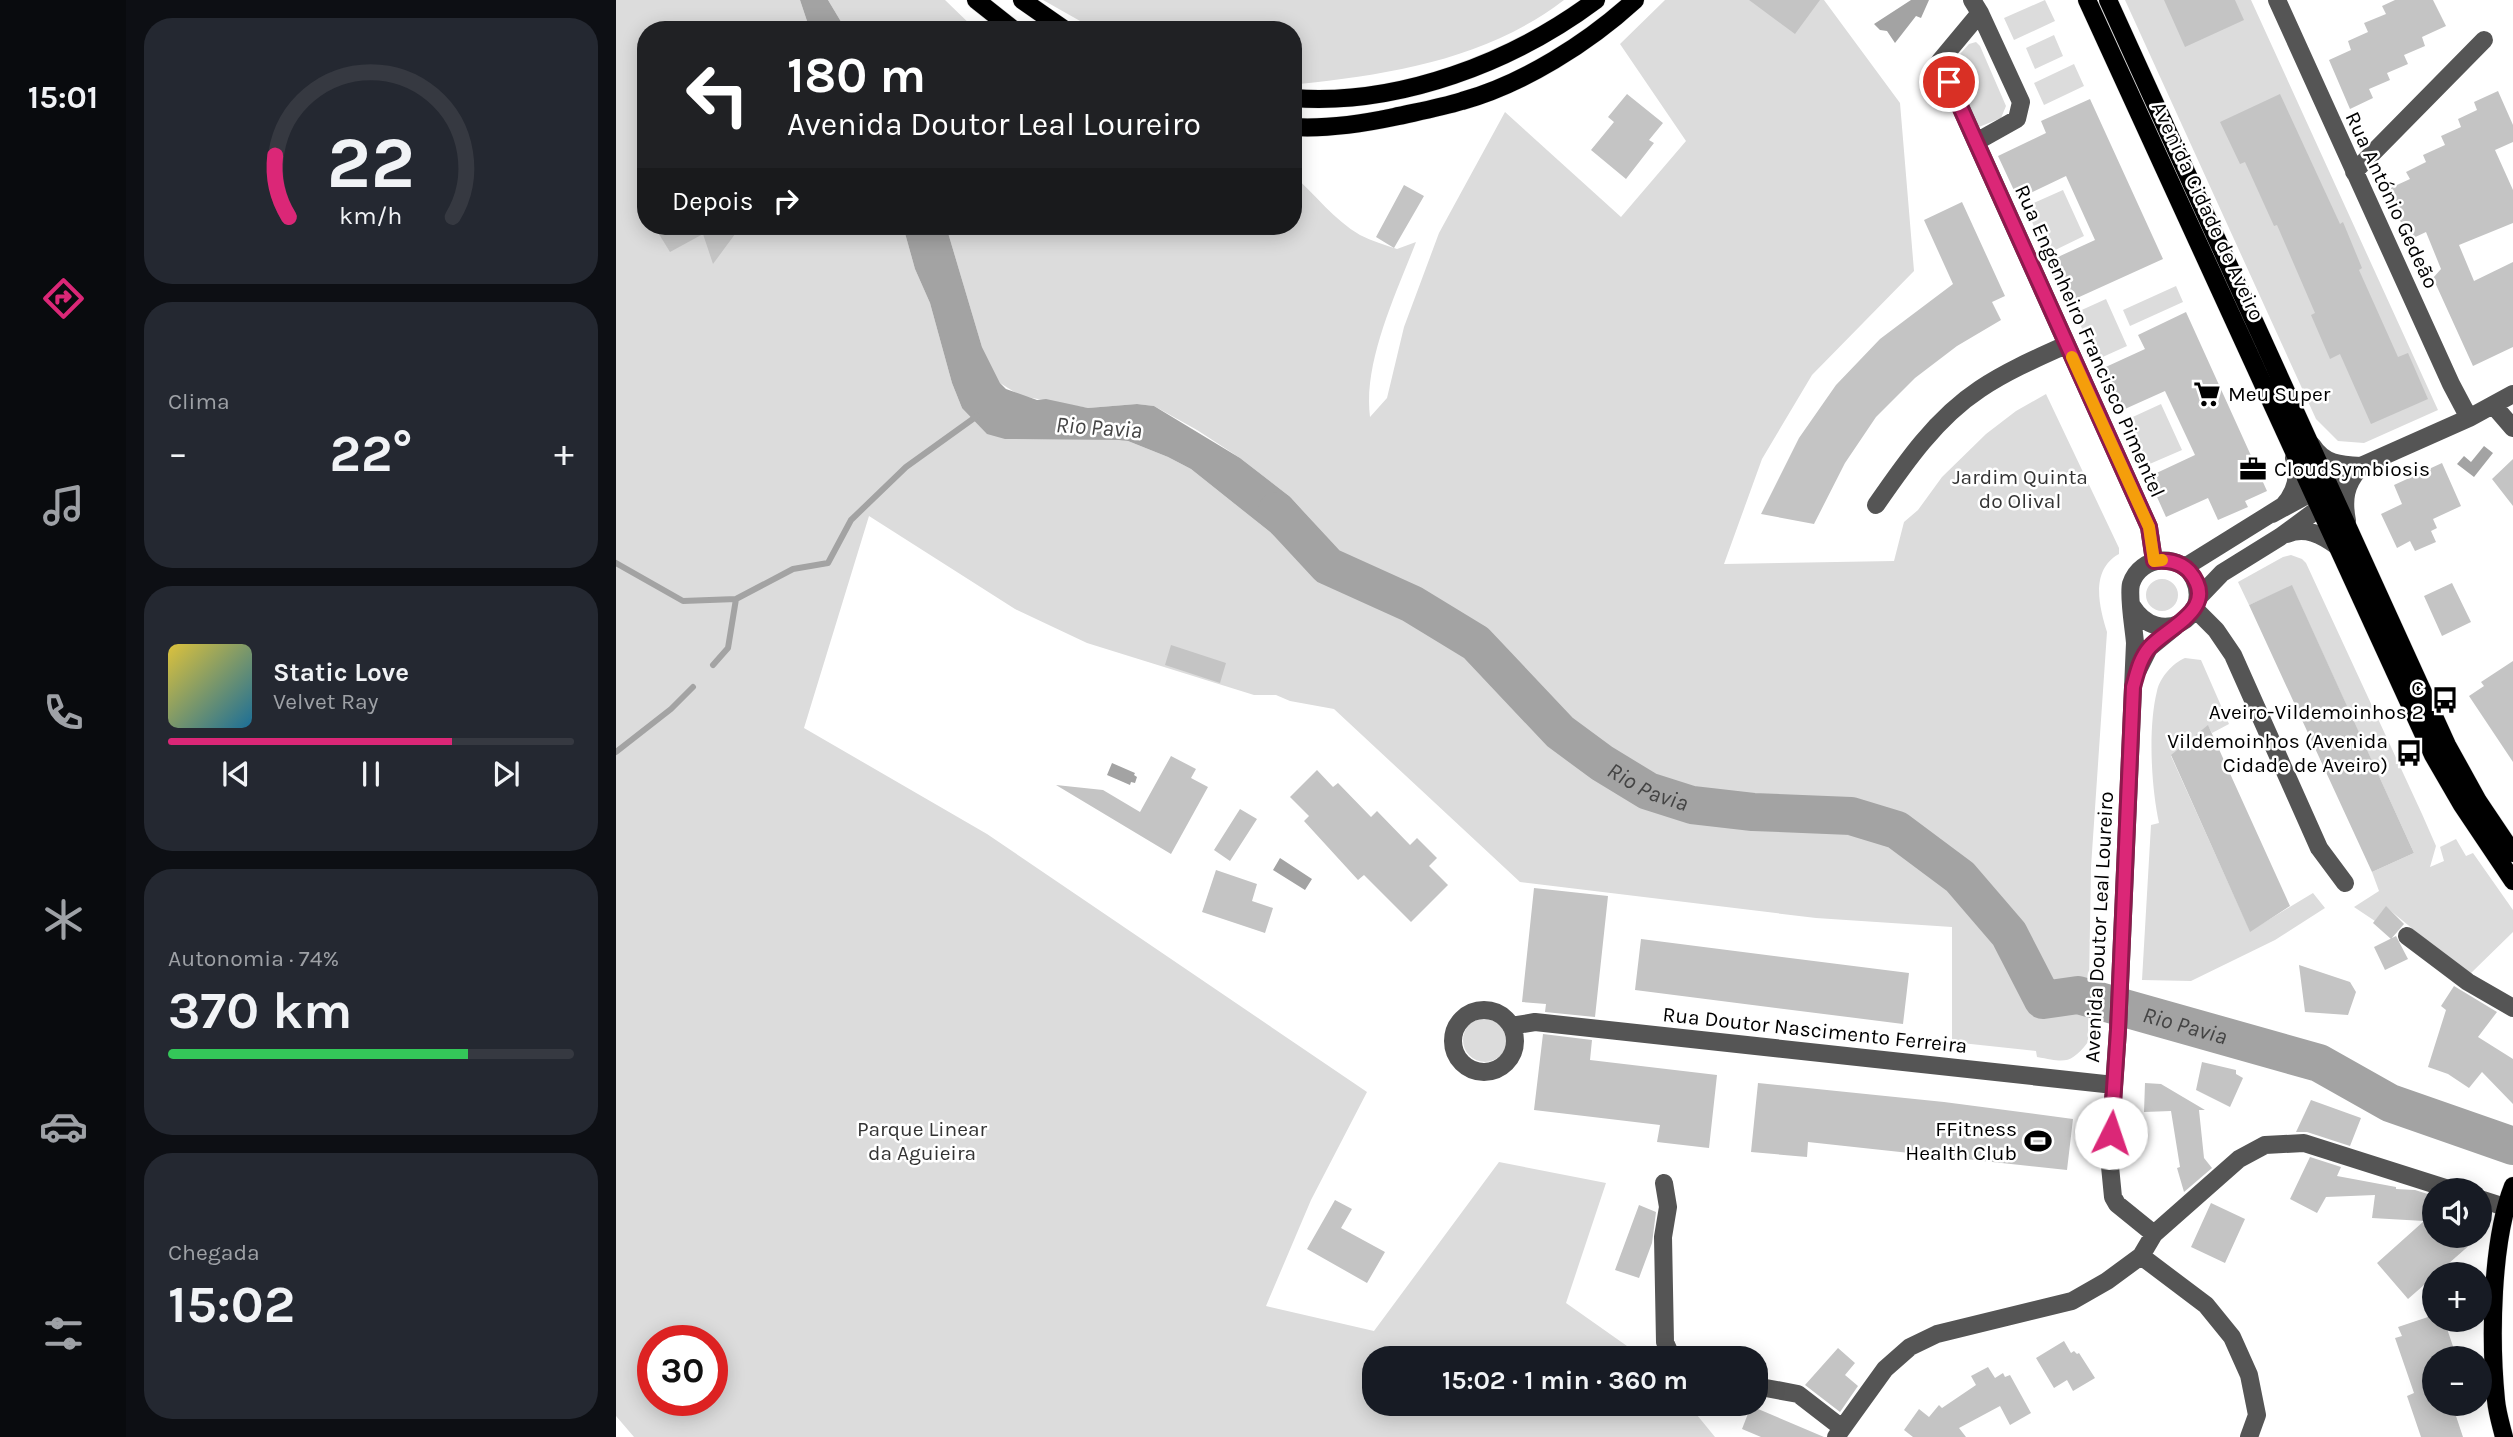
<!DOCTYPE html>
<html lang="pt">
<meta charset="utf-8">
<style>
body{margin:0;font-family:Karla,sans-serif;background:#242831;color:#f1f3f6;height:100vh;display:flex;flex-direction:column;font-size:26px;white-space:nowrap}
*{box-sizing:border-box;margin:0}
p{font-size:23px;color:#9ea1a6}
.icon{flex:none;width:38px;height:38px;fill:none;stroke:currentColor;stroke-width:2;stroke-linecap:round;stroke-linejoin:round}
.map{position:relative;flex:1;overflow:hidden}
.drawer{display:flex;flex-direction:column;gap:18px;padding:18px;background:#0d0f14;width:490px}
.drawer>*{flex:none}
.hud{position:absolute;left:21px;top:21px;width:665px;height:214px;border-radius:28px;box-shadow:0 4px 18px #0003;background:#202124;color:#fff;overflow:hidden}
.buttons{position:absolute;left:1806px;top:1178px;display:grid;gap:14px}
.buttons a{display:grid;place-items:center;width:70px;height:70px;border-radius:50%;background:#171b24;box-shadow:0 4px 18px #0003;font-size:35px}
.speed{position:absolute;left:21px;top:1325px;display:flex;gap:14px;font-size:35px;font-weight:700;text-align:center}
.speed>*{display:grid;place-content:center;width:91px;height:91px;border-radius:50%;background:#171b24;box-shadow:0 4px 18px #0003;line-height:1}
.speed .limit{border:10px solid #d22;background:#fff;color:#111}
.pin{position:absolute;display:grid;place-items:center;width:60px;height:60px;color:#fff;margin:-30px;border:4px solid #fff;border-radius:50%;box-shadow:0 2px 7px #0007}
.me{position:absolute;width:77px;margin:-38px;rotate:4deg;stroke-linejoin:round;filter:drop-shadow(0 0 5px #0008)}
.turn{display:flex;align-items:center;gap:24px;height:147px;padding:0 35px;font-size:32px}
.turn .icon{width:91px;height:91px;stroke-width:2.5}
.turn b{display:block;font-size:49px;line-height:60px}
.then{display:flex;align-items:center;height:66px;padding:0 35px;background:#0003;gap:14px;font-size:26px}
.big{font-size:52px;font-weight:700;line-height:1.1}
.drawer .card{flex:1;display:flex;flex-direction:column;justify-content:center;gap:10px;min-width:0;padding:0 24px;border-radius:28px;background:#242831}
.drawer .dial{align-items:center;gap:0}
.dial svg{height:182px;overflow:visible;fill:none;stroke:#363941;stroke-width:7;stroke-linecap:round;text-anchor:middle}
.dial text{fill:#f1f3f6;stroke:none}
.song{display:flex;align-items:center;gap:21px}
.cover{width:84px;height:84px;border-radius:10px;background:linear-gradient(135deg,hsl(50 70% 55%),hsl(200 70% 35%))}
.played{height:7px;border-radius:4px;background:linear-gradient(90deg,#db2777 70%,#363941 70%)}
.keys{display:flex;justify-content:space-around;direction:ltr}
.heat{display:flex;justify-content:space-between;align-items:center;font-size:38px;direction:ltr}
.charge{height:10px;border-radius:5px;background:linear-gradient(90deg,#34c759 74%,#363941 0)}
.trip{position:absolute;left:746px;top:1346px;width:406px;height:70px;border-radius:28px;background:#171b24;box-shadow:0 4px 18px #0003;font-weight:700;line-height:70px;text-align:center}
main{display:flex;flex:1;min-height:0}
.tabs{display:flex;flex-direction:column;width:126px;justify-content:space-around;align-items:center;background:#090b0e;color:#9ea1a6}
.tabs .icon{width:49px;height:49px}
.tabs .active{color:#db2777}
.tabs b{font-size:32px;color:#f1f3f6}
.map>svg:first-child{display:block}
</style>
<main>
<nav class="tabs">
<b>15:01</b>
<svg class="icon active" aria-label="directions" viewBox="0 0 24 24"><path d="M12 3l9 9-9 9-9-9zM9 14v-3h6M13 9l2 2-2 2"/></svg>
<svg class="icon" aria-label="music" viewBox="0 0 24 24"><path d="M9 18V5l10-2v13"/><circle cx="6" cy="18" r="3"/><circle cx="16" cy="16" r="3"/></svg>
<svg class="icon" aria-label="phone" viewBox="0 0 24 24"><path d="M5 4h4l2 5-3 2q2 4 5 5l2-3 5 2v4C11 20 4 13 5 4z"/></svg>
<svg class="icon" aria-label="climate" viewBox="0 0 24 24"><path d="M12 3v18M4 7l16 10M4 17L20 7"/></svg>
<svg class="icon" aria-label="car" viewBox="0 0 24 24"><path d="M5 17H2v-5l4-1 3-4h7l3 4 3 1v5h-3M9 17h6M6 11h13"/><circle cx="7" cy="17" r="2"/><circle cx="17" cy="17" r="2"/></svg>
<svg class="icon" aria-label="filters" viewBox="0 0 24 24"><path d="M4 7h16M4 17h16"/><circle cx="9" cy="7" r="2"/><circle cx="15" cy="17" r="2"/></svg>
</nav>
<section class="drawer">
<div class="card dial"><svg viewBox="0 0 100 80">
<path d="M14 69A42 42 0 1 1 86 69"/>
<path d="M14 69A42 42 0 0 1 8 42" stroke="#db2777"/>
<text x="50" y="56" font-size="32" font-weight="700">22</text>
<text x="50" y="72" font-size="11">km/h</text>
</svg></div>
<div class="card"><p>Clima</p>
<div class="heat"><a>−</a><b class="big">22°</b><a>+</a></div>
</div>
<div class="card">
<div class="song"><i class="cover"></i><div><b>Static Love</b><p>Velvet Ray</p></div></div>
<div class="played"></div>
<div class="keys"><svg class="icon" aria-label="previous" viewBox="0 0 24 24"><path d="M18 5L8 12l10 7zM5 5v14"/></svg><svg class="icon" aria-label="pause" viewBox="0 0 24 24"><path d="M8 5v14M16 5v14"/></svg><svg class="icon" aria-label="next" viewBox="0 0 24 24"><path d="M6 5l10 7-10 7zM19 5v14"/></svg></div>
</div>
<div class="card"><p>Autonomia · 74%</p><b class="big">370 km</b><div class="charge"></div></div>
<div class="card"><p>Chegada</p><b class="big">15:02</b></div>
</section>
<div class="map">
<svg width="1897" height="1437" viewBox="0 0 1897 1437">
<rect width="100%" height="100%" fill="#fff"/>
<path fill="#dcdcdc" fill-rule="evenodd" d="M0,0H184L194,30H30V226H287L299,269L314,303L336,383L346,408L512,441L552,457L575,469L664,540L690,564L673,496L624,458L581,430L538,406L521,404L472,408L405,396L384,383L366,347L330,226H677V175C700,195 718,220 744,235C756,241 769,245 781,249L800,242C780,294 747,362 754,417L771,398L788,327L823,233L889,112L1005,217L1070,141L1004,44L1049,0H1208L1284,103L1298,271L1196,375L1146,459L1108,564L1278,561L1288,522L1302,510L1326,477L1370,434L1400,411L1430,394L1503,548V554C1474,570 1483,606 1491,632L1475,867L1472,1042C1454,1065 1449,1062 1421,1057L1420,1051L1336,1042V927L1200,918L904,882L718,709L674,701L660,695H638L471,643L399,609L253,516L188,728L371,834L751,1092L695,1200L650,1306L758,1331L883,1162L990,1183L950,1303L1028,1358H758V1404H1072L1099,1437H18L0,1416ZM37,1340H96V1400H37Z
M212,0H329L360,30H230Z
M427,0H948C871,59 777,74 683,84L677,83V30H480Z
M1429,0L1439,21L1398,40L1388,18Z
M1509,0H1635L1822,410L1748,443L1722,441L1700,419Z
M1438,35L1447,56L1419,69L1410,48Z
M1360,42L1364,46L1390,106L1385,118L1363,127L1335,64L1353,44Z
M1458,64L1468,86L1428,105L1418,83Z
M1447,190L1468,236L1431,254L1409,207Z
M1560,286L1567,302L1514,326L1507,310Z
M1490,299L1511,346L1480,360L1459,313Z
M1545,404L1566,450L1529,466L1508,421Z
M1675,555L1686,559L1690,563L1806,814L1820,846L1814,867L1828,861L1824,847L1840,839L1850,856L1857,853L1897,910V932L1853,975L1770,907L1759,921L1738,907L1763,891L1756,872L1798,853L1676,586L1633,605L1622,582L1667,557Z
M1530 595a16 16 0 1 1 32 0a16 16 0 1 1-32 0Z
M1569,658L1585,660L1613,724L1596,733L1592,726L1555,756L1634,931L1697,893L1709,908L1659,940L1575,981L1526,980L1535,825L1543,823C1535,786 1532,727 1541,691C1544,677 1557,663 1569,658Z
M847 1040a22 22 0 1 1 44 0a22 22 0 1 1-44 0Z"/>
<path fill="#a3a3a3" d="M184,0H212L230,30H194Z
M1295,0H1313L1305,18L1300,16L1279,43L1271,31L1264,30L1258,24Z
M287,226H330L366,347L384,383L390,389L421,400L430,399L472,408L521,404L538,406L624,458L673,496L703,530L690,565L664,540L575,469L552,457L512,441L503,440L389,439L371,434L346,408L336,383L314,303L299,269Z
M1868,446L1877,453L1858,477L1841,464L1848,456L1855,462Z
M496,763L519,773L518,775L521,777L519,783L515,782L514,785L491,775Z
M664,858L696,879L689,890L657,870Z"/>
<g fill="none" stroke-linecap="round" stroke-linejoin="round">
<path stroke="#a3a3a3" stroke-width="6" d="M0,563L67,601L120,599L177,569L212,563L235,520L290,467L361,416
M97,665L112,648L120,599
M0,752L55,709L77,687"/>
<path stroke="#a3a3a3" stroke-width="38" id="s1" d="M661,511L712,566L796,604L860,643L944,732L986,763L1032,791L1076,805L1137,812L1235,816L1281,830L1344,877L1393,934L1427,1000L1462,995L1703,1063L1774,1103L1897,1146"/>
</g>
<path fill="#c4c4c4" d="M1133,0H1204L1179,34Z
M1548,0H1619L1628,20L1569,47Z
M1779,0H1817L1830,26L1806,37L1809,46L1788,55L1792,64L1771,73L1774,80L1753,89L1757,98L1734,109L1713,60L1735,50L1732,41L1752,32L1748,23L1770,14L1766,6Z
M1882,91L1897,125V142L1879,150L1897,190V223L1843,245L1858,281L1897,262V347L1857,366L1817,278L1825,269L1810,232L1793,240L1770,190L1794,179L1790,172L1810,162L1807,155L1829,145L1825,136L1845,127L1842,119L1861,110L1858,102Z
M1011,94L1047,123L1033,140L1038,143L1010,179L975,150L998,122L992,117Z
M1664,94L1724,224L1727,222L1746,268L1743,270L1782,357L1792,353L1812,399L1755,424L1724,354L1714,359L1695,315L1699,313L1661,225L1658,226L1629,162L1624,164L1604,122Z
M1474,99L1547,259L1450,303L1431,262L1479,240L1450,176L1402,199L1382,156L1430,133L1425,121Z
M788,185L808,196L778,248L760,237Z
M1346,202L1389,296L1376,302L1385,320L1341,346L1299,378L1260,417L1229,463L1198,524L1145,514L1183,438L1220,385L1264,339L1337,284L1308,220Z
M38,226H125L97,264L87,234L54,252Z
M1570,312L1651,491L1629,501L1632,507L1602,520L1592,498L1550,517L1532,477L1579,455L1549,391L1500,413L1481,371L1529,349L1522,335Z
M1897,459V506L1876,479Z
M1826,463L1845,506L1817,519L1821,528L1815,531L1820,542L1799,551L1794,541L1781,548L1765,514L1786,504L1778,485Z
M1836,583L1855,622L1826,636L1808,596Z
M1676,585L1798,853L1756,872L1633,605Z
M555,645L610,663L604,683L549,665Z
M1897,661V762L1853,696L1868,686L1865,682Z
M1592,725L1674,906L1634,932L1555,755Z
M555,756L580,769L575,778L592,787L555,854L440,785L487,790L524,812Z
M701,770L717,787L722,783L755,817L761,811L794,845L801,838L821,858L813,866L832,885L795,922L748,875L742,880L688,821L693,816L674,797Z
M624,809L641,819L614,861L598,850Z
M600,870L641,884L636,901L657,908L649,933L586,912Z
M918,888L992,896L979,1017L929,1012L930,1004L906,1002Z
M1770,906L1788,924L1775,939L1757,923Z
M1780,936L1792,959L1769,970L1758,947Z
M1025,939L1293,973L1287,1024L1019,990Z
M1683,965L1734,982L1740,992L1732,1015L1689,1012Z
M1838,986L1881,1012L1862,1037L1897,1059V1104L1866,1072L1853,1088L1832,1074L1812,1067L1830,1010L1825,1006Z
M927,1034L976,1040L974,1060L1101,1075L1093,1148L1041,1142L1044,1125L918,1110Z
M1586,1062L1620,1070V1074L1627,1078L1614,1107L1580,1090Z
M1142,1083L1328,1102L1457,1119L1451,1170L1192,1142L1191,1157L1135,1152Z
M1529,1083L1545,1084L1589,1110H1583L1588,1158L1596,1168L1568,1192L1561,1168L1564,1167L1555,1111L1528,1112Z
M1695,1100L1745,1118L1734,1146L1691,1132H1680Z
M1694,1157L1725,1167L1721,1176L1780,1187V1189L1799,1190L1818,1196V1236H1864L1792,1299L1761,1263L1808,1221L1756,1218L1759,1195L1710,1197L1701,1213L1674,1199Z
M719,1200L736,1209L725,1228L769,1252L751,1283L691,1249Z
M1595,1203L1629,1219L1609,1263L1575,1247Z
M1023,1205L1040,1212L1036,1243L1023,1278L999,1270Z
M1818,1315V1320H1828L1841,1358H1818V1369L1811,1372L1818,1395V1404H1836L1847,1437H1805L1791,1396L1798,1393L1779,1338L1786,1336L1782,1327Z
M1448,1341L1455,1353L1458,1351L1461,1354L1463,1353L1479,1378L1457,1391L1451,1380L1438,1388L1420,1358Z
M1222,1348L1239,1363L1229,1375L1242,1386L1224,1412L1189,1385Z
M1372,1367L1379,1378L1387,1373L1389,1377L1394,1375L1415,1413L1394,1425L1384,1406L1343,1428L1350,1437H1297L1288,1430L1303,1409L1313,1417L1323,1405L1326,1408L1360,1385L1355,1376Z
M1135,1406L1208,1437H1145L1126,1429Z"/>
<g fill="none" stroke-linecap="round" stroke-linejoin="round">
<defs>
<path id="major" d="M360,0L398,30
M406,0L449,30
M1471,0L1817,755L1846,805L1897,881
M1492,0L1831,745L1862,801L1897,853
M677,98C783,106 897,62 980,0
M677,127C711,129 745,124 778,117C800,112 823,108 846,101C907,84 972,43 1019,0
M1888,1437C1885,1425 1881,1412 1880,1400C1874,1340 1875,1242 1897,1186"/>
</defs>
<use href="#major" stroke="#dbdbdb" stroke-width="19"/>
<path stroke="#555" stroke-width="18" d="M1356,0L1364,13L1405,102L1401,119L1360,142L1324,61L1364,13
M1661,0L1835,384L1853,418
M1360,142L1533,527L1538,561
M1738,172L1868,40
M1878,406L1897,428
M1696,445C1708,464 1724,465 1745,466
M1260,505C1289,463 1320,418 1364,389C1391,371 1421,358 1450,345
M1656,514L1745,466L1853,418L1897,394
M1731,521C1727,500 1729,485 1743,469
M1671,534C1689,526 1706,535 1721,546
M1569,567L1667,506C1680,492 1684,476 1678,458
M1582,598L1606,573L1664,537L1713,501
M1516,606C1543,649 1596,618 1578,579C1565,552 1524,555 1515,584C1512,596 1518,629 1519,643L1502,1030L1493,1156L1497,1197L1501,1204L1538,1234
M1578,608L1600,630L1617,655L1703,848L1729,883
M1522,670L1533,648L1560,626
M1791,936L1852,982L1897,1008
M837 1041a31 31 0 1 1 62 0a31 31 0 1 1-62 0Z
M895,1026L919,1022L1498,1085
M1048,1183L1052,1207L1047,1237L1049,1342L1056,1358
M1864,1199L1889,1207
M1525,1256L1590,1305L1616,1337L1633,1375L1641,1415L1633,1437
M1139,1386L1182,1394L1226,1428
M1220,1437L1269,1369L1294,1347L1321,1334L1456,1301L1491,1281L1525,1256L1538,1234L1623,1159L1649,1145L1688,1143L1836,1190"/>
<use href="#major" stroke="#000" stroke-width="18"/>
</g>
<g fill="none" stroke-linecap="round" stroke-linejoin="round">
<defs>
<path id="route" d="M1333,82L1533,527L1538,561C1551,560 1563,561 1573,571C1605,608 1553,626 1534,647C1524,658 1521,673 1517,687L1502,1030L1495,1133"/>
</defs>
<use href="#route" stroke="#8e194d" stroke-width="18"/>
<use href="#route" stroke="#db2777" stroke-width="12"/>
<path stroke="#f59e0b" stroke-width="12" d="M1456,357L1533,527L1538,561L1546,560"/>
</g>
<defs>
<symbol id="supermarket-bare" viewBox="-9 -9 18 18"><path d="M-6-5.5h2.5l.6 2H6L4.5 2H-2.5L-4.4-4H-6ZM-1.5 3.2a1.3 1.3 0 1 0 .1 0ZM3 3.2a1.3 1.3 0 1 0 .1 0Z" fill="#000" stroke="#fff" stroke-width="2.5" paint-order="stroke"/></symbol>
<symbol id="office-bare" viewBox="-9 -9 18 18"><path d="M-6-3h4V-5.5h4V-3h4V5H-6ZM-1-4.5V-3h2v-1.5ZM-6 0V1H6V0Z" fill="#000" stroke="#fff" stroke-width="2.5" paint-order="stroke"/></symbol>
<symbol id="bus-bare" viewBox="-9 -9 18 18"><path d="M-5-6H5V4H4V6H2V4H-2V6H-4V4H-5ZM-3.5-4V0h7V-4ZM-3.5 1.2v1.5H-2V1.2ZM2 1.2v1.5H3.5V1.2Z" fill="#000" stroke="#fff" stroke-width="2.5" paint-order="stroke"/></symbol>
<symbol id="stadium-bare" viewBox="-9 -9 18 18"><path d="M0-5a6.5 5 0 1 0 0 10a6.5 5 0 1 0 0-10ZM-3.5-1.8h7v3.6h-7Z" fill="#000" stroke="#fff" stroke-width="2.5" paint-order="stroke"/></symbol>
</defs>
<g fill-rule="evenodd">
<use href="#supermarket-bare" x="1572" y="375" width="38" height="38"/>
<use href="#office-bare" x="1618" y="450" width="38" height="38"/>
<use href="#bus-bare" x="1810" y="681" width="38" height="38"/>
<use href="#bus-bare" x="1774" y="734" width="38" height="38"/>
<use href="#stadium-bare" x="1403" y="1122" width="38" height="38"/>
</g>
<g text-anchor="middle" stroke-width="5" stroke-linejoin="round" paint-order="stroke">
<g font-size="21" fill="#000" stroke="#fff">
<text transform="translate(1776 200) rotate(65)" y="7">Rua António Gedeão</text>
<text transform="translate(1592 211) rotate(65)" y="7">Avenida Cidade de Aveiro</text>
<text transform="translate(1474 341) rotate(66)" y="7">Rua Engenheiro Francisco Pimentel</text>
<text transform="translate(1483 927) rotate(-87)" y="7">Avenida Doutor Leal Loureiro</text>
<text transform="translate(1199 1030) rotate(6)" y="7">Rua Doutor Nascimento Ferreira</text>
</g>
<g font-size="21" fill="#000" stroke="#fff" text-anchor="end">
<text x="1612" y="401" text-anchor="start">Meu Super</text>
<text x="1658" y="476" text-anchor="start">CloudSymbiosis</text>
<text x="1808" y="695">C<tspan x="1808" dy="24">Aveiro-Vildemoinhos 2</tspan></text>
<text x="1772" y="748">Vildemoinhos (Avenida<tspan x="1772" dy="24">Cidade de Aveiro)</tspan></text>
<text x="1401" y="1136">FFitness<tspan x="1401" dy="24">Health Club</tspan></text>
</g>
<g font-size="21" fill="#333" stroke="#fff">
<text x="1404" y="484">Jardim Quinta<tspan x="1404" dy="24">do Olival</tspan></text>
<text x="306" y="1136">Parque Linear<tspan x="306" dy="24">da Aguieira</tspan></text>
</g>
<g font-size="23" font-style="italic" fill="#444" stroke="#fff">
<text transform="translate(483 427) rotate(4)" y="8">Rio Pavia</text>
<text dy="8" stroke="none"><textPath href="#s1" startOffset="469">Rio Pavia</textPath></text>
<text dy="8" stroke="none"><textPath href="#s1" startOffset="1099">Rio Pavia</textPath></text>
</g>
</g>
</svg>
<div class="buttons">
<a><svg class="icon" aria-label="sound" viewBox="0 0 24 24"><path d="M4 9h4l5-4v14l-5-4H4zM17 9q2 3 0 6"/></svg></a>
<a>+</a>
<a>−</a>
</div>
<div class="speed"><div class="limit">30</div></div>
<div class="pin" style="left:1333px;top:82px;background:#d93025"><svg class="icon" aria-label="arrive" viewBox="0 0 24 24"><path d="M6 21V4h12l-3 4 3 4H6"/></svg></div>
<svg class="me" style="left:1495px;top:1133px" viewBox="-20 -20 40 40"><circle r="19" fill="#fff"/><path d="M0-13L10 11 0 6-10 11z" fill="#db2777"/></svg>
<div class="trip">15:02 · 1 min · 360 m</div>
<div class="hud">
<div class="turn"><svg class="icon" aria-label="left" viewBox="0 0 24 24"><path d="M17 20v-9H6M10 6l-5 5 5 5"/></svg><div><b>180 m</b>Avenida Doutor Leal Loureiro</div></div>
<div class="then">Depois<svg class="icon" aria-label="right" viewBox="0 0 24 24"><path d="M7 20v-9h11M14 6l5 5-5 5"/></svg></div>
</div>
</div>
</main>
